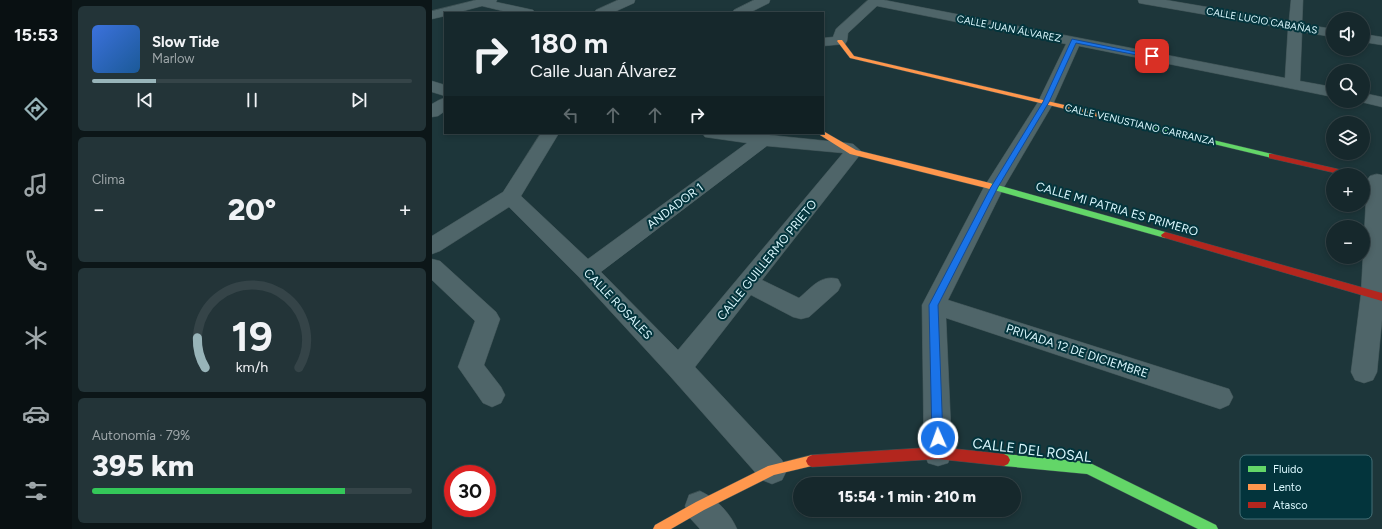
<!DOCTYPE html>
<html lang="es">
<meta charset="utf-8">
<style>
body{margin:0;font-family:Figtree,sans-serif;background:#233438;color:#f1f3f6;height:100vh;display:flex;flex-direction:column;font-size:15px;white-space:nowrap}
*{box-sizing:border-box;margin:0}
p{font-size:13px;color:#9ea6a9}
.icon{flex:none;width:22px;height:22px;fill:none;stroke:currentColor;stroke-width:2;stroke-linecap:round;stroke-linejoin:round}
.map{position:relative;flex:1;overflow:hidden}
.details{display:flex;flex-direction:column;gap:6px;padding:6px;background:#0c1618;width:360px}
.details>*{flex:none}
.hud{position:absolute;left:12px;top:12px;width:380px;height:122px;border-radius:0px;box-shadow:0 2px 6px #0003,0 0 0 1px #354448;background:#16282c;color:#f1f3f6;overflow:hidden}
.buttons{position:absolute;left:894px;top:12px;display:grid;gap:8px}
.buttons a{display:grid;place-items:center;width:44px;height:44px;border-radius:50%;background:#16282c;box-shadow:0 2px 6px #0003,0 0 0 1px #354448;font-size:20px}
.speed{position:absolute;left:12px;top:465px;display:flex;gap:8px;font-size:20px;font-weight:700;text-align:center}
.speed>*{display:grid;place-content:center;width:52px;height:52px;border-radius:50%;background:#16282c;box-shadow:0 2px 6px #0003,0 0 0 1px #354448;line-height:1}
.speed .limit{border:6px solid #d22;background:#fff;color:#111}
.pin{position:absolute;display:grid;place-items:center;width:34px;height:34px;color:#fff;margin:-17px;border-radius:8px;box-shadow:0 2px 6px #0006}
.me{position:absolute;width:44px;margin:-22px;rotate:358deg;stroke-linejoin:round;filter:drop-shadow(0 0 3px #0008)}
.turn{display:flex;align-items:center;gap:14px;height:84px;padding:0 20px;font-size:18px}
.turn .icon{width:52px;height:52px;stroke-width:2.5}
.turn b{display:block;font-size:28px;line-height:34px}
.lanes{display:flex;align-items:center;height:38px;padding:0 20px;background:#0003;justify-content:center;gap:20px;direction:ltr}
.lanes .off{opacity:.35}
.big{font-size:30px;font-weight:800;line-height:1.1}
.details .tile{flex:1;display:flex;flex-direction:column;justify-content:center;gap:6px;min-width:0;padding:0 14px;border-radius:6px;background:#233438}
.details .dial{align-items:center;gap:0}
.dial svg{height:104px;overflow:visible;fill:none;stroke:#354448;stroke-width:7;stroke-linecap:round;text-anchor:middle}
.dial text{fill:#f1f3f6;stroke:none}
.song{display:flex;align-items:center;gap:12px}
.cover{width:48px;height:48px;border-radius:6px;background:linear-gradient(135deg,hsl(220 70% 55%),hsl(210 70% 35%))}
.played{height:4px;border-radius:2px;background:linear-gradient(90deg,#98b4b9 20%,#354448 20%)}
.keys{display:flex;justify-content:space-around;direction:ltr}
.heat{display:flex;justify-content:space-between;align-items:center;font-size:22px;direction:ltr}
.charge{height:6px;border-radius:3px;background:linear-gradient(90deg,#34c759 79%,#354448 0)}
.trip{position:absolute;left:361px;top:477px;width:228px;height:40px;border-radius:20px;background:#16282c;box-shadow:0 2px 6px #0003,0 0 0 1px #354448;font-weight:800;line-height:40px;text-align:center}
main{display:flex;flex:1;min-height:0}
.dock{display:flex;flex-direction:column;width:72px;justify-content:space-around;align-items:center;background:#091012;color:#9ea6a9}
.dock .icon{width:28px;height:28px}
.dock .current{color:#98b4b9}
.dock b{font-size:18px;color:#f1f3f6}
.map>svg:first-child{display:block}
</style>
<main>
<nav class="dock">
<b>15:53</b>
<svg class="icon current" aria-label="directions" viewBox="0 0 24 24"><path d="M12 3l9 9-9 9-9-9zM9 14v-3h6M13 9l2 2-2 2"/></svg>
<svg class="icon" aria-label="music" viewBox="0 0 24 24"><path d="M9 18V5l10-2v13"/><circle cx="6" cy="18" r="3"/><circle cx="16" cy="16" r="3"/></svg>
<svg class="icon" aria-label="phone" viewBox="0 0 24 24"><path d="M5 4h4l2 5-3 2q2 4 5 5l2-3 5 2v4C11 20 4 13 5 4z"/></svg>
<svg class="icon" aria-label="climate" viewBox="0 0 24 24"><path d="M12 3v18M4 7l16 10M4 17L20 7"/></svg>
<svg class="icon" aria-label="car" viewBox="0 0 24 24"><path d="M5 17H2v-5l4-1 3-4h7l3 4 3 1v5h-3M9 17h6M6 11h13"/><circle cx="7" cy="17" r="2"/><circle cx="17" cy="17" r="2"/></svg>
<svg class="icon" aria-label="filters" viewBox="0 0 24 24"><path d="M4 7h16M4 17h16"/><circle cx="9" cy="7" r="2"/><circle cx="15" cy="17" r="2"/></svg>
</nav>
<section class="details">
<div class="tile">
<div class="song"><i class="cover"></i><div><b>Slow Tide</b><p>Marlow</p></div></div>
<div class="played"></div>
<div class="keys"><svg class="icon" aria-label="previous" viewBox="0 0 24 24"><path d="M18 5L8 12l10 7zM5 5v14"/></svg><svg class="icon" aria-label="pause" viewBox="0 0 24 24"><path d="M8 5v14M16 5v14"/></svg><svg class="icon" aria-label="next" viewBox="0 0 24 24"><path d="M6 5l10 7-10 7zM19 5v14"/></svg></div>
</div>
<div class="tile"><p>Clima</p>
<div class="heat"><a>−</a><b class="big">20°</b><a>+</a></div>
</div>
<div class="tile dial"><svg viewBox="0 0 100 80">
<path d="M14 69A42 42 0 1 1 86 69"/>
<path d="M14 69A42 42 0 0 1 8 46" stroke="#98b4b9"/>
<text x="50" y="56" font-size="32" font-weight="700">19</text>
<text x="50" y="72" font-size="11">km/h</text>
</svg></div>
<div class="tile"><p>Autonomía · 79%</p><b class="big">395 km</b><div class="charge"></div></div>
</section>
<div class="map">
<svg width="950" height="529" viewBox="0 0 950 529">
<rect width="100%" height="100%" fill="#1d363a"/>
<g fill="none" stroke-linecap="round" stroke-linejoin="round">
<defs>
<path id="street" d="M44,0H65L64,2L101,10L103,13H79L50,6L24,13H13V16L0,19V11Z
M186,0H203L202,3L180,13H162L164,10Z
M322,0H338L337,3L317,13H300L302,10Z
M436,0H452L853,78L856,29L712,4L707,3L706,0H734L857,21L859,0H871L870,24L901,29V37L870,32L868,81L901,87V97L647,46L622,102L572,187L516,300L797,389L801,397L797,405L788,409L514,318L520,453L516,463L506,466L496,463L492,453L490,305L552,187L606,102L634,44L445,6L416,33L415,41L413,44L391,46V38L401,37L404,29Z
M931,34L950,37V45L931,42Z
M0,81L13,85V96L0,92Z
M931,93L950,97V107L925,101H931Z
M13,98V111L6,116L0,117V104L7,100Z
M109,133H127L89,196L156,259L315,143L273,137L270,133H318L415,143L421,144L430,152L427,156L330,280L367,298C379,288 389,274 406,279L409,285L406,291L377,317L369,319L361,317L319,295L263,367L350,460L355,470L350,480L340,484L330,480L238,376L147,277L77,207L8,251L0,254V236L71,192ZM335,146L411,153L246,350L169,272Z
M945,174L950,175V320L945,372L941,380L932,383L923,380L919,372L929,294L935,180L938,176Z
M0,259L8,261L64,312L68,319L52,365L69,387L73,395L69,403L60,407L51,403L26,367L43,321L0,280Z
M268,491C284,498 298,513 305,529H268L257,517L253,506L257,495Z"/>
<path id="fast" d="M684,117L840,154L844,156L840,158L682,120V118Z
M558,183L733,232L737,235L733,238L555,188L554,186L555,184Z
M572,454L656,462L784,525L786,529H766L655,474L572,466L568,464L566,460L568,456Z"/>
<path id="slow" d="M406,40H410L422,56L684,117L687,119L684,121L418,58L405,41Z
M391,131L424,150L558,183L562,186L558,189L418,154L388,135L387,133H391Z
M380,455L384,457L386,461L384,465L342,475L272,510L239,529H221L223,525L264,502L336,466Z"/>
<path id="jam" d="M837,154H840L923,173L927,175H912L837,158Z
M733,232L950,293V301L730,237L729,235Z
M506,447L572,454L576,456L578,460L576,464L572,466L506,459L380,467L376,465L374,461L376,457L380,455Z"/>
</defs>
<use href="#street" stroke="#3d5154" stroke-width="1"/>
<use href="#fast" stroke="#3d5154" stroke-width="1"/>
<use href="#slow" stroke="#3d5154" stroke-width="1"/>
<use href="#jam" stroke="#3d5154" stroke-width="1"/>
<use href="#street" fill="#4f6569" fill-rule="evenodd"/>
<use href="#fast" fill="#63d668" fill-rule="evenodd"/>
<use href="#slow" fill="#ff974d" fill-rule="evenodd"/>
<use href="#jam" fill="#b3261e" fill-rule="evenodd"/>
</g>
<path fill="#1a73e8" stroke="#114b97" d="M640,39L723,56L720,58L644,43L617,102L566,187L506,305L511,438L510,442L506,443L502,442L500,438L497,305L559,187L611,102Z"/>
<g text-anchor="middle" stroke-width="4" stroke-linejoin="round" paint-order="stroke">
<g font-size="10" fill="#dbf8fe" stroke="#03343c">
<text transform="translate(830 20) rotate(10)" y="4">CALLE LUCIO CABAÑAS</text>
<text transform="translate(577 28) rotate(11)" y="4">CALLE JUAN ÁLVAREZ</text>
<text transform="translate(708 124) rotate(13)" y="4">CALLE VENUSTIANO CARRANZA</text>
</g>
<g font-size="12" fill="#dbf8fe" stroke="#03343c">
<text transform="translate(243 206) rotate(-37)" y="4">ANDADOR 1</text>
<text transform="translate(685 209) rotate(16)" y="4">CALLE MI PATRIA ES PRIMERO</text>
<text transform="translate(335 260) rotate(-51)" y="4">CALLE GUILLERMO PRIETO</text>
<text transform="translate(186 304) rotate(46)" y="4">CALLE ROSALES</text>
<text transform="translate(645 351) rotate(18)" y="4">PRIVADA 12 DE DICIEMBRE</text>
</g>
<g font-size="14" fill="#dbf8fe" stroke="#03343c">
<text transform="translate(600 450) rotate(7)" y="5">CALLE DEL ROSAL</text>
</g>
</g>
<rect x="808" y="455" width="132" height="64" rx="6" fill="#03343c" stroke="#446f76" stroke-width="1"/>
<rect x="816" y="466" width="18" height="6" fill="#63d668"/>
<rect x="816" y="484" width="18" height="6" fill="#ff974d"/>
<rect x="816" y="502" width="18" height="6" fill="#b3261e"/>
<g font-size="11" fill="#dbf8fe">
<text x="841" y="473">Fluido</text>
<text x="841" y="491">Lento</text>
<text x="841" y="509">Atasco</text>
</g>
</svg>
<div class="buttons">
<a><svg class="icon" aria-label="sound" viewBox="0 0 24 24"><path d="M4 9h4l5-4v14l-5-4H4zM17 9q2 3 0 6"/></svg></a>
<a><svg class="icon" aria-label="search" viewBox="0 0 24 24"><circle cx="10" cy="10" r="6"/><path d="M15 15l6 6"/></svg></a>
<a><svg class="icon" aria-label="layers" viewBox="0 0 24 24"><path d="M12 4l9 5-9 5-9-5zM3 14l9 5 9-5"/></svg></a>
<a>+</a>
<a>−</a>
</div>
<div class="speed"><div class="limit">30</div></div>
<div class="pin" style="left:720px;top:56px;background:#d93025"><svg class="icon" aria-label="arrive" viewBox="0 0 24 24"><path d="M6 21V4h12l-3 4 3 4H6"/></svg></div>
<svg class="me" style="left:506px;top:438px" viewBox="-20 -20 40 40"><circle r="17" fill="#1a73e8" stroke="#fff" stroke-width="3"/><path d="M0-11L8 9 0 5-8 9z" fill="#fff"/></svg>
<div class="trip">15:54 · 1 min · 210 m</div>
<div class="hud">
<div class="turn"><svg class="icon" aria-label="right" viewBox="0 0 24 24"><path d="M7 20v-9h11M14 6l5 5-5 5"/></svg><div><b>180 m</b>Calle Juan Álvarez</div></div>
<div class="lanes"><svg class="icon off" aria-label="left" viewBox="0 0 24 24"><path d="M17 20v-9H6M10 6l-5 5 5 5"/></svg><svg class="icon off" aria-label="ahead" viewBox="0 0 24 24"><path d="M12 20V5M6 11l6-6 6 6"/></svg><svg class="icon off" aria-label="ahead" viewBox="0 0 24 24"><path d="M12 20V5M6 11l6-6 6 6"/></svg><svg class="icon" aria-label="right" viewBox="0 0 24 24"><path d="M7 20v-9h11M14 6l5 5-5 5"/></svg></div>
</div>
</div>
</main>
